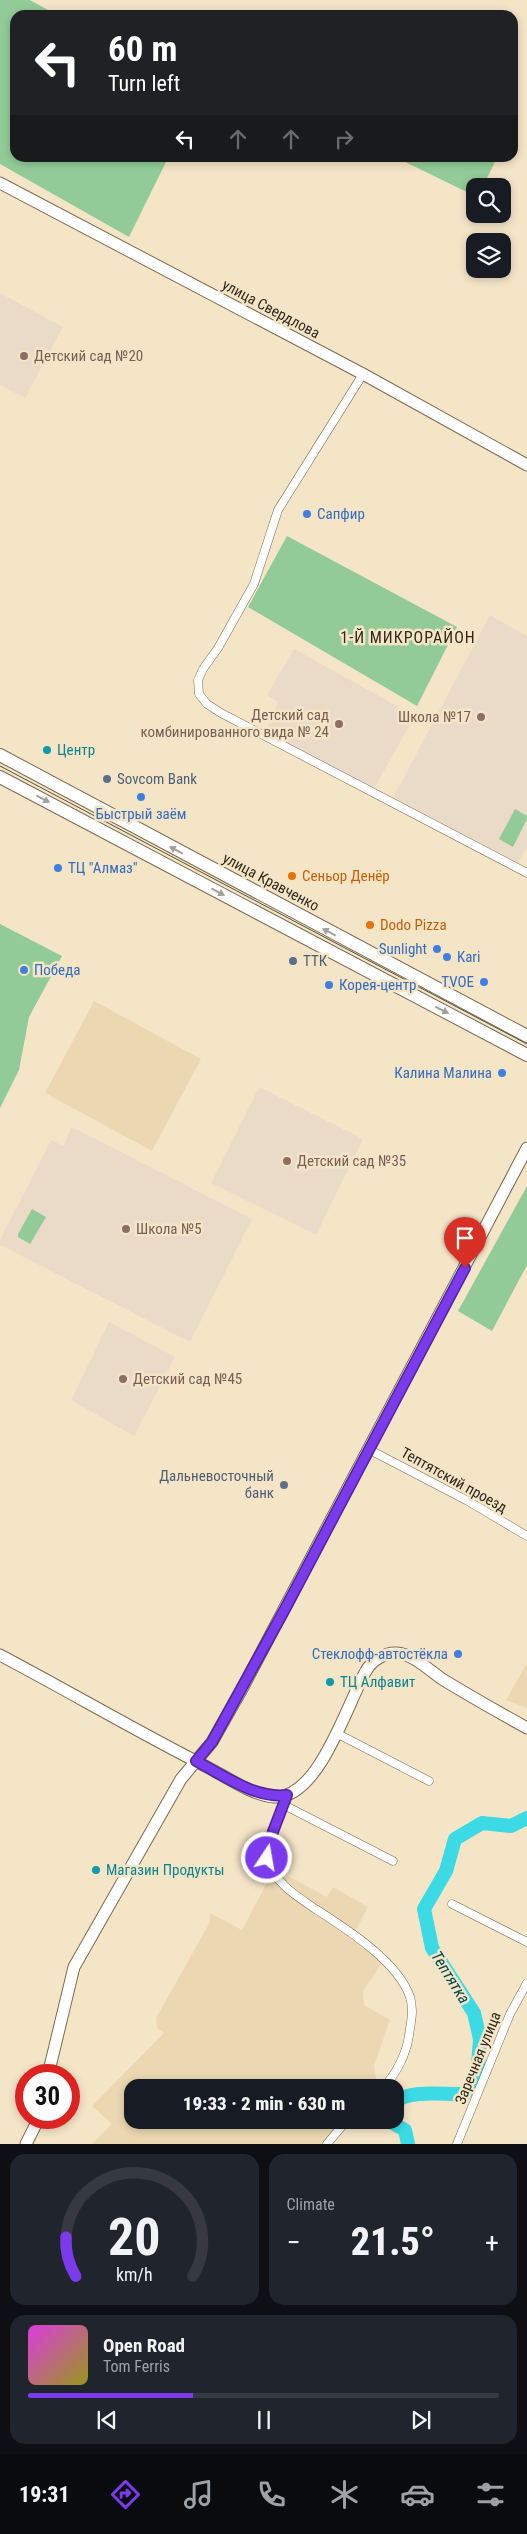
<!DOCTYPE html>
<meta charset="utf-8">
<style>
body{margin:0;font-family:"Roboto Condensed",sans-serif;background:#20242c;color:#f1f3f6;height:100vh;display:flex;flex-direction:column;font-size:19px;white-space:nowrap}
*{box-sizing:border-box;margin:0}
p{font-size:16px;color:#9ea1a6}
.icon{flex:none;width:28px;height:28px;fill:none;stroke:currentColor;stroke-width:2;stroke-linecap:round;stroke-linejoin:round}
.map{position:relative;height:2144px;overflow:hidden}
.panel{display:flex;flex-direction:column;gap:10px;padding:10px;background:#0d0f14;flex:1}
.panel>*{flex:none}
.top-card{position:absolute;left:10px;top:10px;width:508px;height:152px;border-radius:15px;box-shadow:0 2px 8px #0003;background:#202124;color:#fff;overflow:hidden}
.tools{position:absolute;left:466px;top:178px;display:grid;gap:10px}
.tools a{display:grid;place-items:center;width:45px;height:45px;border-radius:10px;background:#171b24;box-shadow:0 2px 8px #0003;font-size:25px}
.speed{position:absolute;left:15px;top:2064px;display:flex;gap:10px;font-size:25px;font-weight:700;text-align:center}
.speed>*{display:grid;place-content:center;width:65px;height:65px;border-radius:50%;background:#171b24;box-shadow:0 2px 8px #0003;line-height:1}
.speed .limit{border:8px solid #d22;background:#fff;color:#111}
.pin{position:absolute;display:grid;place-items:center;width:42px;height:42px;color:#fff;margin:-51px -21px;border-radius:50% 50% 50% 0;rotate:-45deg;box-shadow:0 0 5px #0007}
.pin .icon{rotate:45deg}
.me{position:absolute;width:55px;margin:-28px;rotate:12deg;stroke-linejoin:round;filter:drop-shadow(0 0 4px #0008)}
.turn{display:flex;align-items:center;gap:18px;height:105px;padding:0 15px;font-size:22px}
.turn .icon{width:65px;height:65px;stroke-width:2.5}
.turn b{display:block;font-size:35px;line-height:42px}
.lanes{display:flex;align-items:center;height:48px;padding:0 15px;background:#0003;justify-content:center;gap:25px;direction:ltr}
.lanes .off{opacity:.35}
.big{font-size:38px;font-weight:800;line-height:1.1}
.panel .tile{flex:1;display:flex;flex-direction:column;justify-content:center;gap:8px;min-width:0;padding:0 18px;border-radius:15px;background:#20242c}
.panel .dial{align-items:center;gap:0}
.dial svg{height:130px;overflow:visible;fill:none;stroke:#363941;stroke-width:7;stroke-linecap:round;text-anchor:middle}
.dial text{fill:#f1f3f6;stroke:none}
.song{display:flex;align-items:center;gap:15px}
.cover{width:60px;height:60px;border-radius:8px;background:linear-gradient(135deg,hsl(300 70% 55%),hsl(60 70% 35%))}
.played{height:5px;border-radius:2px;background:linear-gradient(90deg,#7c3aed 35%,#363941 35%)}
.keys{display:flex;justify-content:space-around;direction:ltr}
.heat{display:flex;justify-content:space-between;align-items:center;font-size:28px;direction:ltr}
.panel .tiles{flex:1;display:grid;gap:10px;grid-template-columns:1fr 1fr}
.tile:last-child{grid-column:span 2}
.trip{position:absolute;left:124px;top:2079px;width:280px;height:50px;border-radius:15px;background:#171b24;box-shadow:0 2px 8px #0003;font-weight:800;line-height:50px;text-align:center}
.dock{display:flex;height:80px;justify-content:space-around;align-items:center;background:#090b0e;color:#9ea1a6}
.dock .icon{width:35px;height:35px}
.dock .active{color:#7c3aed}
.dock b{font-size:22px;color:#f1f3f6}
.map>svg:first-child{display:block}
</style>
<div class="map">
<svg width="527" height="2144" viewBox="0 0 527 2144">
<rect width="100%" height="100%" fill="#f5e5c7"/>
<path fill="#ebd8b2" d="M94,1001L201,1059L152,1151L45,1093Z
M527,1663V1708L506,1700Z
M290,1877L327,1897L333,1887L368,1907L356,1930L382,1963L363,1991L364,2005L390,2020L374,2066L377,2082L373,2087H264L253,2080L248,2087L132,2088V2120H342L323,2144H92L112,2124L92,2106L164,2033L157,2028L156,2018L210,1922V1913L242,1930L269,1879Z"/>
<path fill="#e9dbc8" d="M0,293L63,327L25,398L0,385Z
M490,615L527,636V848L517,864L393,798Z
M294,649L415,716L374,788L265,733L278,702L267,695Z
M259,1087L363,1139L316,1235L211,1183Z
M72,1127L252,1219L190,1342L0,1245V1240L51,1140L63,1146Z
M109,1322L175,1357L134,1436L71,1400Z"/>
<path fill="#92cb98" d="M0,0H30L57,15H15V158H158L166,162L129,237L0,164Z
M397,158H497L483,186H475V196Z
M287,536L457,627L417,706L248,607Z
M515,809L527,816V819L513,847L499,839Z
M0,924L62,956L29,1017L19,1070L0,1108Z
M527,1186V1265L492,1331L458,1311Z
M32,1209L46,1217L30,1244L18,1237V1234Z"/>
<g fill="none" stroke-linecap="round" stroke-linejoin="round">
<path stroke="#3bdae5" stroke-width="14" d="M395,2102C411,2089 445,2095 464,2094L477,2078L480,2039L474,2013L432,1948L424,1909L446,1871L455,1839L482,1823L511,1826L527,1818
M387,2120L405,2130L408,2144"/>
<defs>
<path id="street" d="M363,374L278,510L254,584L218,648L203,669L198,680L199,694L207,704L221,713L527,873
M368,1449L468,1501L527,1536
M338,1734L429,1781
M287,1795C282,1811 263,1844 268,1860C275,1883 295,1895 314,1908C345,1928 398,1961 410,1997C414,2010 411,2022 409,2035C407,2052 396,2076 382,2088
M284,1805L393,1861
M452,1904L527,1942
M327,2144L347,2120
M457,2144L510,2014L527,1983"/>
<path id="secondary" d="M0,183L363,374L527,465
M0,1655C70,1692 138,1732 209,1768C228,1778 252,1795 274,1797C319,1800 348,1701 366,1671C371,1661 385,1652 397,1653C413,1654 429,1670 442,1679C470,1696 498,1712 527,1728
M48,2075L74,1967L181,1779L212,1742L243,1687L527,1148
M26,2144L39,2118"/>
<path id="primary" d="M0,755L527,1036
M0,777L527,1055"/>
</defs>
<use href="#street" stroke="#7a6c51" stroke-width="9"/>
<use href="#secondary" stroke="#7a6c51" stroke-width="13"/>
<use href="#primary" stroke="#7a6c51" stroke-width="14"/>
<use href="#street" stroke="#fff" stroke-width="8"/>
<use href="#secondary" stroke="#fff" stroke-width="11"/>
<use href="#primary" stroke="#fff" stroke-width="12"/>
<path stroke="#574f40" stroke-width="1" d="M0,766L527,1044"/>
</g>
<defs><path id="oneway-solid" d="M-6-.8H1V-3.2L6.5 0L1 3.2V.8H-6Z" transform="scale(1.25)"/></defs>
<g fill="#a19f9a">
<use href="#oneway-solid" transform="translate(43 799) rotate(28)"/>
<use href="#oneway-solid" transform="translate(176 850) rotate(-152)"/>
<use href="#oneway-solid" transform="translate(218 892) rotate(28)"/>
<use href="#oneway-solid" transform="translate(329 932) rotate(-152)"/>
<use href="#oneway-solid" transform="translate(442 1010) rotate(27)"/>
</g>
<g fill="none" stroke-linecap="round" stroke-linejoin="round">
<defs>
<path id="route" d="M267,1858L269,1842L287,1795C255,1799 223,1775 196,1761L212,1742L285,1609L465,1268"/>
</defs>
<use href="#route" stroke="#51269a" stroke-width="12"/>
<use href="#route" stroke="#7c3aed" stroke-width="9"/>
</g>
<g fill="#8d6e63" stroke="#f5e5c7" stroke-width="2">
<circle cx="24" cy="356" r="5"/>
<circle cx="481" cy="717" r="5"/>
<circle cx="339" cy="724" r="5"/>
<circle cx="287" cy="1161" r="5"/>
<circle cx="126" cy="1229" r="5"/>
<circle cx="123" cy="1379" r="5"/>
</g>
<g fill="#3f7fe0" stroke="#f5e5c7" stroke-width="2">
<circle cx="307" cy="514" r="5"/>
<circle cx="141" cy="797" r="5"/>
<circle cx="58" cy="868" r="5"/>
<circle cx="437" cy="949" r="5"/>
<circle cx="447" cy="957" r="5"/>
<circle cx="24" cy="970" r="5"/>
<circle cx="484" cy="982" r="5"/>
<circle cx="329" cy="985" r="5"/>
<circle cx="502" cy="1073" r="5"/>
<circle cx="458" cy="1654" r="5"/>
</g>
<g fill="#0f9aa8" stroke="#f5e5c7" stroke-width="2">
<circle cx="47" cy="750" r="5"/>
<circle cx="330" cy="1682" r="5"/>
<circle cx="96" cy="1870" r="5"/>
</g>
<g fill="#5c6f8a" stroke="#f5e5c7" stroke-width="2">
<circle cx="107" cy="779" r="5"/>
<circle cx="293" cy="961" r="5"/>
<circle cx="284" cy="1485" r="5"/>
</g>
<g fill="#e8710a" stroke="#f5e5c7" stroke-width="2">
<circle cx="292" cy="876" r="5"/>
<circle cx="370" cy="925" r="5"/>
</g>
<g text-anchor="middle" stroke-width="5" stroke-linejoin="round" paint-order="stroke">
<g font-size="15" fill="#2f291e" stroke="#f5e5c7">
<text transform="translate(271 309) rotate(28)" y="5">улица Свердлова</text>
<text transform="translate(271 882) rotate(28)" y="5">улица Кравченко</text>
<text transform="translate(454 1480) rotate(29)" y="5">Тептятский проезд</text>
<text transform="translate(478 2058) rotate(-68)" y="5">Заречная улица</text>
</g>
<g font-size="15" fill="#785e54" stroke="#f5e5c7" text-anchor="start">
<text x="34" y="361">Детский сад №20</text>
<text x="329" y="720" text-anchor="end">Детский сад<tspan x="329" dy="17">комбинированного вида № 24</tspan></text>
<text x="471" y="722" text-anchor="end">Школа №17</text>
<text x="297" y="1166">Детский сад №35</text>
<text x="136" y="1234">Школа №5</text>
<text x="133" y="1384">Детский сад №45</text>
</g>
<g font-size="15" fill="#366cbe" stroke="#f5e5c7" text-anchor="start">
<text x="317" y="519">Сапфир</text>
<text x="141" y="819" text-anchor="middle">Быстрый заём</text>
<text x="68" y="873">ТЦ "Алмаз"</text>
<text x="427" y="954" text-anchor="end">Sunlight</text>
<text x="457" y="962">Kari</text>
<text x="34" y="975">Победа</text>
<text x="474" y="987" text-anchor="end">TVOE</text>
<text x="339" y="990">Корея-центр</text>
<text x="492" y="1078" text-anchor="end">Калина Малина</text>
<text x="448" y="1659" text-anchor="end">Стеклофф-автостёкла</text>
</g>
<g font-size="15" fill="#0d838f" stroke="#f5e5c7" text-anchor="start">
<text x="57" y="755">Центр</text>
<text x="340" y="1687">ТЦ Алфавит</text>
<text x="106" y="1875">Магазин Продукты</text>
</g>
<g font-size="15" fill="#4e5e75" stroke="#f5e5c7" text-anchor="start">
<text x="117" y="784">Sovcom Bank</text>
<text x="303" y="966">ТТК</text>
<text x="274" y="1481" text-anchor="end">Дальневосточный<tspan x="274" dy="17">банк</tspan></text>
</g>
<g font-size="15" fill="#c56008" stroke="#f5e5c7" text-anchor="start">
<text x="302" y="881">Сеньор Денёр</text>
<text x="380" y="930">Dodo Pizza</text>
</g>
<g font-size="16" letter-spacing="1" fill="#2f291e" stroke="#f5e5c7">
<text x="408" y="643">1-Й МИКРОРАЙОН</text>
</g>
<g font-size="16" font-style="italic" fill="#00474c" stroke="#f5e5c7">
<text transform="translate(451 1977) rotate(58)" y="6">Тептятка</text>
</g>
</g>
</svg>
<div class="tools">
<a><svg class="icon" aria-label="search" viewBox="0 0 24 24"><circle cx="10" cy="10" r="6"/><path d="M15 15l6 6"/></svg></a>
<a><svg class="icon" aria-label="layers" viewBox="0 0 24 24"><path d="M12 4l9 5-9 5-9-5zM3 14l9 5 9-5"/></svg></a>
</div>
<div class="speed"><div class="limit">30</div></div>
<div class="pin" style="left:465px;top:1268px;background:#d93025"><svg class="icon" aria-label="arrive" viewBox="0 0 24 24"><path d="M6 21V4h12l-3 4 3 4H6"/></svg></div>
<svg class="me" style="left:267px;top:1858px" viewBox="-20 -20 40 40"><circle r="17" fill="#7c3aed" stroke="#fff" stroke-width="3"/><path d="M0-11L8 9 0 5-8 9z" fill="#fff"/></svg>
<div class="trip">19:33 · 2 min · 630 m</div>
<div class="top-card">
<div class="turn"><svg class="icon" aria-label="left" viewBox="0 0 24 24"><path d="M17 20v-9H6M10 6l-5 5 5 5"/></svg><div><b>60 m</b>Turn left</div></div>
<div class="lanes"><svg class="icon" aria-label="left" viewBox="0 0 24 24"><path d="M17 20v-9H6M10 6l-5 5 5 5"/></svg><svg class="icon off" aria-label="ahead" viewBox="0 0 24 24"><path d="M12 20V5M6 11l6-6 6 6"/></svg><svg class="icon off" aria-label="ahead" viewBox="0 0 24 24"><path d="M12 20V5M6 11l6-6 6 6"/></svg><svg class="icon off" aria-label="right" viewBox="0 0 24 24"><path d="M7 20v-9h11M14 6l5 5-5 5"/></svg></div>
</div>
</div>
<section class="panel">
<div class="tiles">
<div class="tile dial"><svg viewBox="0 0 100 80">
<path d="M14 69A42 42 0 1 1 86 69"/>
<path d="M14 69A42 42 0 0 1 8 45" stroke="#7c3aed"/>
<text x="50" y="56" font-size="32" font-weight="700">20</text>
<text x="50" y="72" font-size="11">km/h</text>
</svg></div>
<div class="tile"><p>Climate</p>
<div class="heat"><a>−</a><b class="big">21.5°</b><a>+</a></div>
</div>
<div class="tile">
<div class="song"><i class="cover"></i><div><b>Open Road</b><p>Tom Ferris</p></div></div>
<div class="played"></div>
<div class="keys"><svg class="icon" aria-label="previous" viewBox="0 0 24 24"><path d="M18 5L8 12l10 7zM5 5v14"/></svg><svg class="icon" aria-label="pause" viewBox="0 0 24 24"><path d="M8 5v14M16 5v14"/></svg><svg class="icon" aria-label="next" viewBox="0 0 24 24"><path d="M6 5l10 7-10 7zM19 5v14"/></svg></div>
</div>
</div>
</section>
<nav class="dock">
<b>19:31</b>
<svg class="icon active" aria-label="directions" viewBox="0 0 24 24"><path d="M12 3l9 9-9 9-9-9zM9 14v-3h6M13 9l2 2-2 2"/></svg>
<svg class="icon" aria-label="music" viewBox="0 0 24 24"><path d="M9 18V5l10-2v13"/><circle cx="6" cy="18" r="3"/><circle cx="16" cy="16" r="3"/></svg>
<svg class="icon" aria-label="phone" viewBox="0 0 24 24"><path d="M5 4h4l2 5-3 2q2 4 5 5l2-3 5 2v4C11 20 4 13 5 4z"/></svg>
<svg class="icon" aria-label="climate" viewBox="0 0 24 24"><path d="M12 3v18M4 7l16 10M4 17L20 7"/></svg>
<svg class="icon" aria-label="car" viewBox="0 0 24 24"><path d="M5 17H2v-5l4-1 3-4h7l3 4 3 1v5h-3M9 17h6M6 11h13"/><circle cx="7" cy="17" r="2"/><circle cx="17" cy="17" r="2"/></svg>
<svg class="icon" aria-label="filters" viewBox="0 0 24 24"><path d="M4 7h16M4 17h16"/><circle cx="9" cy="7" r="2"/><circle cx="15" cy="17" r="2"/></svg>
</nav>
